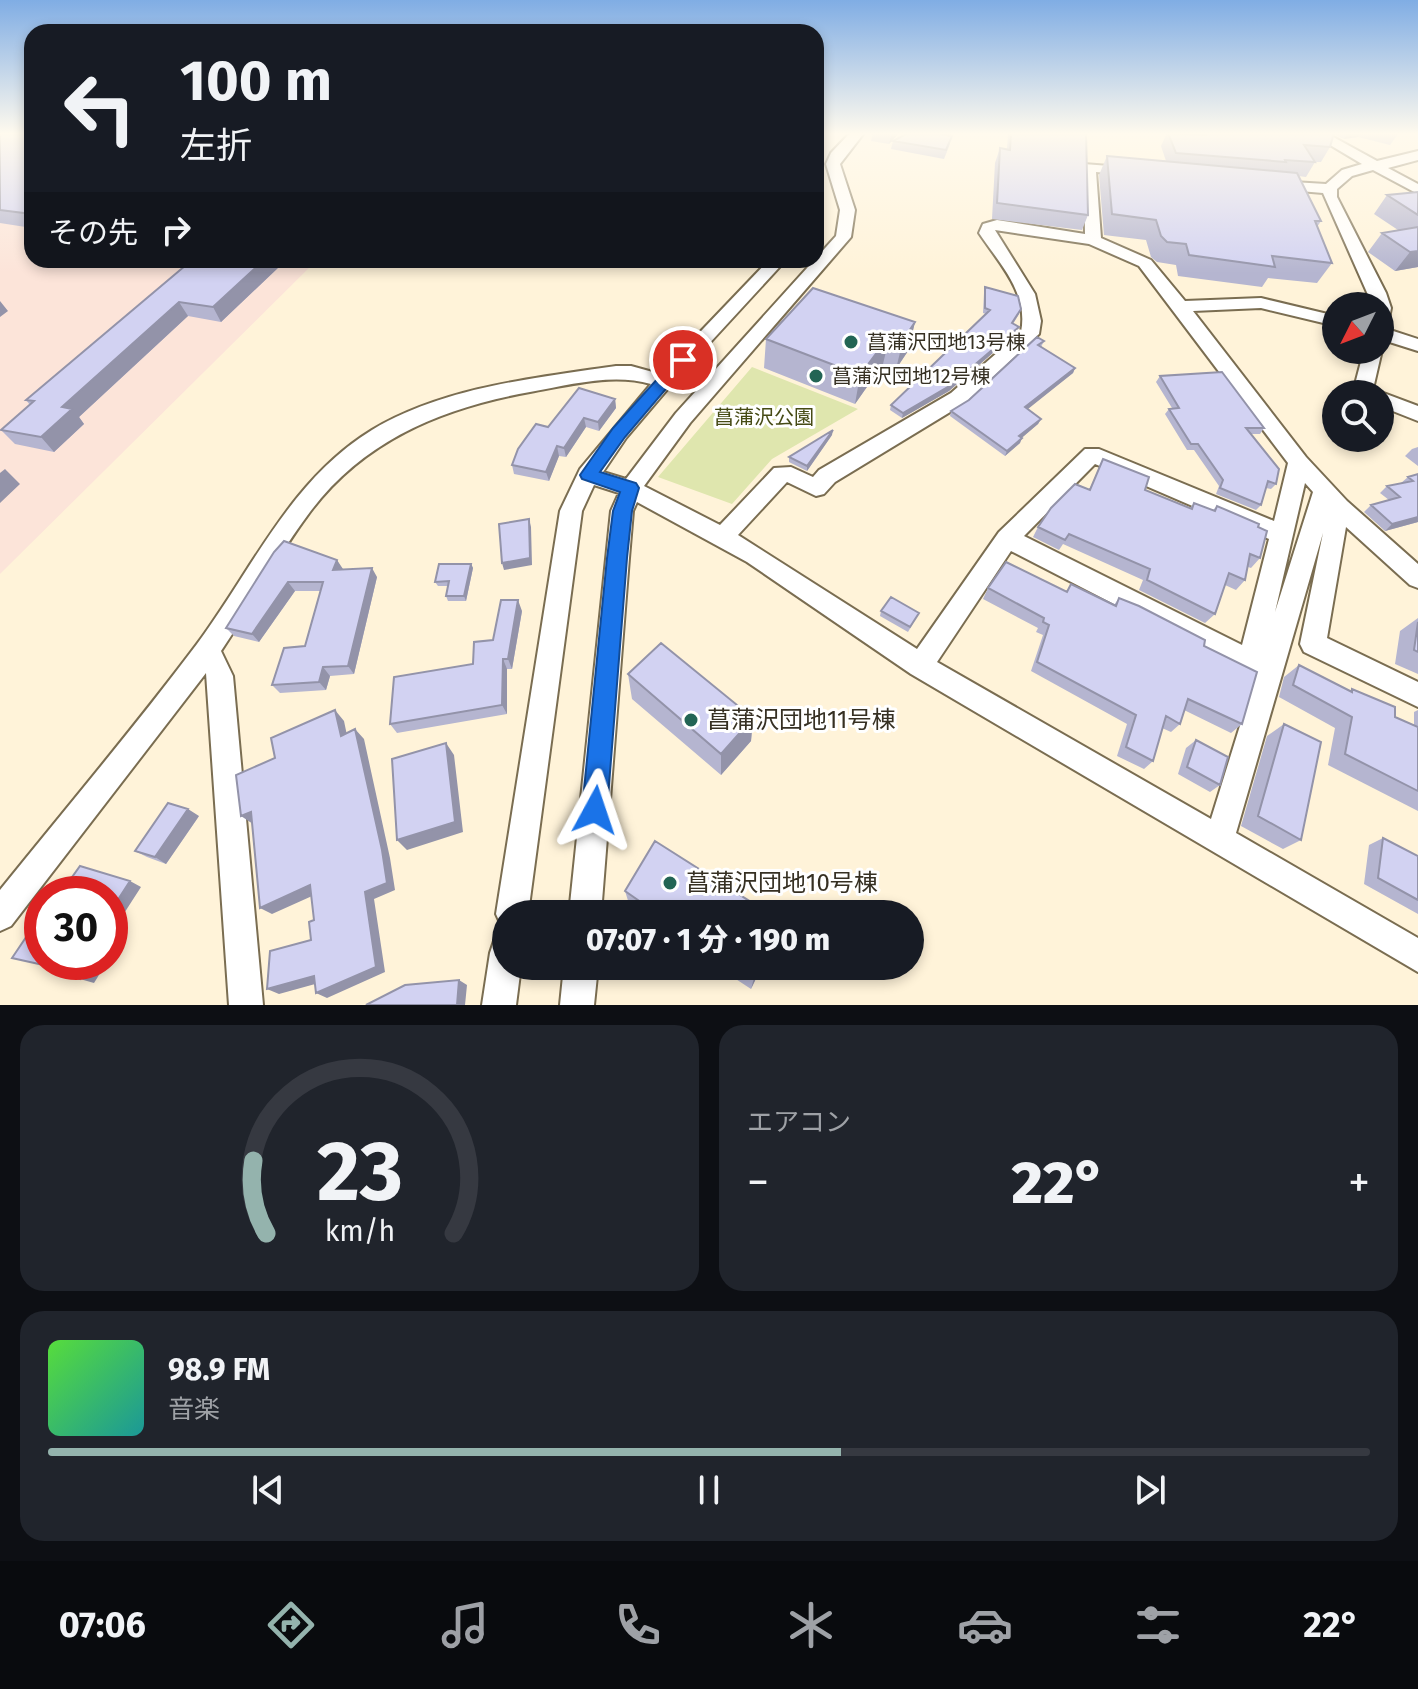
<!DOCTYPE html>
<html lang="ja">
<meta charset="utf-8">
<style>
body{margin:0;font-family:"Fira Sans","Noto Sans JP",sans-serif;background:#20242c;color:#f1f3f6;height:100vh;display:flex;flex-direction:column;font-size:30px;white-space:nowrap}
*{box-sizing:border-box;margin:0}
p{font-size:26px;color:#9ea1a6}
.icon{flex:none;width:44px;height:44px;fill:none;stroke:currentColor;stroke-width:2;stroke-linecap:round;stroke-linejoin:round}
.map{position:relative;height:1005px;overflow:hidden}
.details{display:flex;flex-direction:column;gap:20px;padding:20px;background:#0d0f14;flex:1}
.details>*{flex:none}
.hud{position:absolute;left:24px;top:24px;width:800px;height:244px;border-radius:24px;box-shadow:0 4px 12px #0003;background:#171b24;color:#f1f3f6;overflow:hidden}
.needle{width:52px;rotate:228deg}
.controls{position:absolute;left:1322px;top:292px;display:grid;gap:16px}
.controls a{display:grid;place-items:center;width:72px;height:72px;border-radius:50%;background:#171b24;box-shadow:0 4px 12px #0003;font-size:40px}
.speed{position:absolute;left:24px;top:876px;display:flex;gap:16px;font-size:40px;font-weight:700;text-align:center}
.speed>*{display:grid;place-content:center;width:104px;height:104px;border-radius:50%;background:#171b24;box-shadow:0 4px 12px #0003;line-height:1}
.speed .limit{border:12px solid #d22;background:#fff;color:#111}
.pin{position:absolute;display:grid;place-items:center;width:68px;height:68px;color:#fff;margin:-34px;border:4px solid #fff;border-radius:50%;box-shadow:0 2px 8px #0007}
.me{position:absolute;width:88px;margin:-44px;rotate:5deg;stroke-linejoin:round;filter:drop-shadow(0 0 6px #0008)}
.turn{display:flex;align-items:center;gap:28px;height:168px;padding:0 24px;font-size:36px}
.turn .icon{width:104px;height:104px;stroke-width:2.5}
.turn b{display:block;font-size:56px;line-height:68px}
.then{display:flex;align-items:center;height:76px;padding:0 24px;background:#0003;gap:16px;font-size:30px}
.big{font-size:60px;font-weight:800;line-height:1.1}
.details .tile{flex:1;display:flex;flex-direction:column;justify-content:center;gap:12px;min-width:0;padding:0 28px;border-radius:24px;background:#20242c}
.details .dial{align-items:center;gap:0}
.dial svg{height:208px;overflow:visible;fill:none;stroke:#363941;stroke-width:7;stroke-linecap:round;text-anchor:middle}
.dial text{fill:#f1f3f6;stroke:none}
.song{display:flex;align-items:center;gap:24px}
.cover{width:96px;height:96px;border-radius:12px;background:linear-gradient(135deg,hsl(110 70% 55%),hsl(180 70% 35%))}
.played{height:8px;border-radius:4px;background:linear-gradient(90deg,#94b3ad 60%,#363941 60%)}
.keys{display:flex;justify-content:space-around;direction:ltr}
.heat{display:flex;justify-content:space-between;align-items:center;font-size:44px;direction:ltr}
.details .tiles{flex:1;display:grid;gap:20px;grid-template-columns:1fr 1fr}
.tile:last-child{grid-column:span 2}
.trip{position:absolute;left:492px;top:900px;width:432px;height:80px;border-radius:40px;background:#171b24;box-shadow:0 4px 12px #0003;font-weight:800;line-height:80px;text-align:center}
.menu{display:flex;height:128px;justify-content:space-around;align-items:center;background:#090b0e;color:#9ea1a6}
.menu .icon{width:56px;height:56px}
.menu .active{color:#94b3ad}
.menu b{font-size:36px;color:#f1f3f6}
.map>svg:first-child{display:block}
</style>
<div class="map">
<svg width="1418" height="1005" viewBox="0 0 1418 1005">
<rect width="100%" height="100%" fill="#fff3d9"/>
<path fill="#fce4d9" d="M0,133H32V260H317L0,574Z"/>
<path fill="#dfe6ae" d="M752,367L858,409L772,459L732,504L658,477Z"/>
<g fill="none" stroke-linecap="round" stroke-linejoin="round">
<defs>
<path id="minor" d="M850,133H864L840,164L855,210L851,237L690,423L644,486L720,525L774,468L791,467L813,477L819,470L951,393L1021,332C1029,293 999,263 979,233L983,224L997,220L1085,234L1084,164L1135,168V174L1130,175L1096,172L1101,238L1151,260L1185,301L1261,298L1336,316V326L1261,308L1193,311L1306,457L1347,501L1418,564V588L1410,585L1346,527L1327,638L1418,682V707L1304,652L1300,644L1323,533L1236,833L1418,938V972L911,674L747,562L637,502L633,511L629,558L601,914H569L611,511L619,493L594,485L582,511L528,914H506V927L501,925L496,914L560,511L580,469L651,384C612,373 570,385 530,392C441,408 361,441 307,516C275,559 251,607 221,651L233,676L263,1005H229L206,673L11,926L0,931V890C66,808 134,728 197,644C252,570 290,480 372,430C444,387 534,378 616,366H631L660,374L769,260H786L671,385L626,438L603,472L626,479L676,413L836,236L840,210L826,164L831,153ZM995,230L1089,244L1139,266L1288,463L1274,521L1099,449H1085L999,532L917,649L738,535L787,482L816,496L824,494L835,482L965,403L1039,334L1041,321L1035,294ZM1095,464L1269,539L1242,645L1024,536ZM1305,483L1313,492L1275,612ZM1011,551L1242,670L1251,674L1257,671L1211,819L937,662Z
M1310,133H1326L1377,161L1418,151V160L1388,168L1418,184V194L1373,170L1352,176L1337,189V197L1386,293L1391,308L1387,329L1418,339V351L1380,339V306H1373L1323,193L1276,189L1269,185L1276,181L1326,184L1342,170L1362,164Z
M1380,347L1382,350L1373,389L1418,406V421L1380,406V394L1353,392L1364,350H1380Z
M506,937V966H521L516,1005H482L490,953L494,941Z
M564,966H598L594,1005H560Z"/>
</defs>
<use href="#minor" stroke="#7a6d51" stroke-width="4"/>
<use href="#minor" fill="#fff" fill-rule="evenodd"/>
</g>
<path fill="#b5b5d0" d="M0,133H32V228L0,223Z
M873,133H899L889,144L871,141Z
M908,133H943L950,144L944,159L891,149L893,141Z
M1002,133H1086L1088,215L1082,230L992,219L995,163L1000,148L1007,149L1008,134Z
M1167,133H1399L1390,145L1358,137L1344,139L1333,134L1330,147L1321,162H1315L1306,177L1298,176L1321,221L1317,227L1332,263L1317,283L1268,278L1262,287L1178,276L1176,265L1157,262L1151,257L1146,240L1104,235L1099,175L1107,156L1166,161L1161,146Z
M1418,192V267L1395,271L1368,252L1382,233L1398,230L1374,214L1387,195Z
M192,260H277L280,266L221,322L188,316L79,417L84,424L54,452L15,444L1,430L30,405L26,400Z
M985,287L1019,314L1013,324L1017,332L949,391L902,418L890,410L891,405L986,314L983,313L984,293Z
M915,322L908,351L896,369L883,364L855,404L764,368L766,339Z
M1044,341L1041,347L1075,368L1073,373L1027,409L1041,419L1038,424L1021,438L1020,443L1005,456L950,416L951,411L969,400Z
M1160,376L1264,428L1260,434H1250L1276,484L1271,489L1266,488L1261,505L1256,510L1216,494L1219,486L1194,450H1187L1165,414L1169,409L1172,408L1156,382Z
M615,399L616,408L599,431L586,427L566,457L559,456L549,481L514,474L512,465L548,427Z
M832,435L807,471L789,462V457Z
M1418,447V466L1405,456L1412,449Z
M1103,459L1145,490L1190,508L1194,503L1213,510L1217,506L1258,527L1260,558L1251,568L1248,567L1245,580L1236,590L1225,585L1215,614L1205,623L1139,590L1143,580L1063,544L1059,550L1033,537L1038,527L1089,490Z
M1418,474V522L1385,531L1364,512L1371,505L1389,500L1380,493L1387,486L1401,483L1408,477Z
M274,552L337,560L342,570L377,577L354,674L330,676L326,690L280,693L272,685L305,646L321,591H295L259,642L234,636L226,628Z
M471,564L473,568L466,601H448L446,596L448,586H438L435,582Z
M1071,584L1114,605L1119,598L1204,646L1242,724L1231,733L1184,710L1180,724L1171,732L1162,728L1153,761L1144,769L1117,756L1127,724L1031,671L1043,635L1036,632L1038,628L983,599L988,588L1066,592Z
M522,611L512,669H507V714L397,733L390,724L473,664L493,640Z
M881,611L919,613L908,632L880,616Z
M1418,618V674L1395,664L1400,631Z
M1299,665L1349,691L1352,689L1395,717L1414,725V712L1418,710V811L1328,765L1335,728L1279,697L1284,677Z
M628,674L753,718L751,741L721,775L632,699Z
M1284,724L1301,840L1283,849L1241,826L1267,736Z
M1196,740L1220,785L1210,792L1178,774L1186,748Z
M199,816L166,864L147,857L135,851Z
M1383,838L1418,856V914L1364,884L1369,845Z
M625,891L770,914H640L630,907Z
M716,966H762L751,989Z"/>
<path fill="#9393a9" d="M892,133H899L889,144L891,135Z
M1348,133H1361L1358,137L1344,139Z
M1418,251V267L1395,271L1410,252Z
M264,260H277L280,266L221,322L213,307Z
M0,301L8,311L0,317Z
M179,302L188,316L79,417L84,424L54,452L41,437L62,407Z
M915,322L908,351L896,369L903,340Z
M1019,327L1017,332L949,391L902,418L903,413Z
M890,335L883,364L855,404L860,375Z
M1075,368L1073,373L1023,413L1025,407Z
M615,399L616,408L599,431L598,422Z
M584,418L586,427L566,457L564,448Z
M1041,419L1038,424L1017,442L1019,436Z
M833,430L832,435L807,471V466Z
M1022,438L1020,443L1005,456L1007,451Z
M557,446L559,456L549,481L546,472Z
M5,469L20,484L0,503V473Z
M1418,517V522L1385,531L1392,524Z
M529,519L531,527L532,565L504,570L502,563Z
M337,560L343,569L339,579L333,570Z
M471,564L473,568L466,601L464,596Z
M372,568L377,577L354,674L348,666Z
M288,582L295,591L259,642L252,634Z
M518,600L522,611L512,669L508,659Z
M503,659L507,669V714L502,705Z
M323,667L330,676L326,690L319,682Z
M335,710L344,721L349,745L341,736Z
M753,718L751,741L721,775V754Z
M355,729L364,739L390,858L395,890L374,899L385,972L327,998L316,993Z
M446,743L454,755L463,832L407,850L397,840Z
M188,809L199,816L166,864L155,857Z
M251,812L253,824L241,816Z
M130,881L141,887L112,932L123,937L110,957V912Z
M310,885L321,892L272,914L260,908Z
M92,962H107L94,983L80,979Z
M760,966H762L751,989L754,978Z
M314,976L326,981L279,994L267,989Z
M459,980L467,985L465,1005H457Z"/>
<path fill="#d2d2f2" stroke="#9393a9" stroke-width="2" d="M0,133H32V214L0,210Z
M908,133H941V134L952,136L946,150L893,141Z
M1011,133H1086L1088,215L997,203L1000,148L1010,150Z
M1168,133L1206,135L1205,133H1334L1330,147L1304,145L1315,162L1285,160L1286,162L1176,153Z
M1107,156L1297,173L1321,221H1315L1332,263L1272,256L1275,267L1189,255L1186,244L1167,242L1161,236L1156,220L1112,214Z
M1418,192V215L1387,195Z
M1418,227V251L1410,252L1382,233Z
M192,260H264L213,307L179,302L62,407L72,409L41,437L1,430L34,401L26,400Z
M985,287L1018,296L1021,309L1012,323L1019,327L951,385L903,413L891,405L990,310L985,308Z
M813,288L915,322L903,340L890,335L860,375L766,339Z
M1037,337L1044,341L1038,345L1075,368L1025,407L1041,419L1019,436L1022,438L1007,451L951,411L969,400Z
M1222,372L1264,428H1246L1279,469L1276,484L1268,481L1261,505L1220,488L1223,480L1198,444H1191L1169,409L1179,408L1160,376Z
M579,388L615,399L598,422L584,418L564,448L557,446L546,472L512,465L518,449L536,424L548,427Z
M833,430L807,466L789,457Z
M1103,459L1149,477L1145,490L1192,509L1194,503L1215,511L1217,506L1259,524L1258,527L1267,531L1260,558L1250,554L1245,580L1229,573L1215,614L1147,580L1150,569L1069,534L1065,540L1038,527L1051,508L1075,484L1090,490Z
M1418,474V517L1392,524L1371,505L1400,497L1387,486L1413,481L1408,477Z
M529,519L530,558L502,563L499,524Z
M284,541L337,560L333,570L372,568L348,666L323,667L319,682L272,685L284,648L305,646L323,582H288L252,634L226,628L274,552Z
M1006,562L1067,592L1071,584L1116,606L1119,598L1139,606L1205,640L1204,646L1257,672L1242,724L1188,699L1180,724L1166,716L1153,761L1126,747L1136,715L1037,662L1049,625L1043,622L1044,618L988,588Z
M439,564H471L464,596H446L449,581L435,582Z
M891,597L919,613L910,627L881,611Z
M501,600H518L508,659H503L502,705L390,724L394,677L473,664L474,642L493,640Z
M1418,622V652L1414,650Z
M661,643L753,718L721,754L628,674Z
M1299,665L1352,692V689L1395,707V717L1418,727V791L1345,754L1352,717L1293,685Z
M335,710L341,736L355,729L382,850L387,883L365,892L376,967L316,993L314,976L267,989L270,951L311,940L309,922L314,920L310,885L260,908L251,812L241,816L236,775L275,758L271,738Z
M1284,724L1321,742L1301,840L1258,816Z
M1196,740L1228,757L1220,785L1187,767Z
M446,743L455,822L397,840L392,759Z
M168,803L188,809L155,857L135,851Z
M1383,838L1418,856V900L1378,878Z
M655,841L770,914H658L625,891Z
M80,866L130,881L110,912V894H60Z
M39,918L42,919V962H92L80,979L46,968L48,966L12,958Z
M735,966H760L754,978Z
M459,980L457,1005H366L405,985Z"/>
<linearGradient id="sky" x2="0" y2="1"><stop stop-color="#80ade4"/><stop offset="0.49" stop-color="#fffaee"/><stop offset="1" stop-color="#fffaee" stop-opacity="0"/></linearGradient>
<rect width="1418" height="273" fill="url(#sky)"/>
<path fill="#1a73e8" stroke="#114b97" stroke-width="2" d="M683,355L688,356V363L625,437L600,472L636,483L639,488L632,511L627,558L607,810L603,819L595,823L586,819L582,810L607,558L613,511L620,492L582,479L580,475L613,428L678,356Z"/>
<g fill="#226454" stroke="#fff" stroke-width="3">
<circle cx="851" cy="342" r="8"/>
<circle cx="816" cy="376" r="8"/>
<circle cx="691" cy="720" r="8"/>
<circle cx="670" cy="883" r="8"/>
</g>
<g text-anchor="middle" stroke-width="6" stroke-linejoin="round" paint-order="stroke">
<g font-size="20" fill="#363023" stroke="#fff" text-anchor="start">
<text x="867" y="349">菖蒲沢団地13号棟</text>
<text x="832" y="383">菖蒲沢団地12号棟</text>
</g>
<g font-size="20" fill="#464b15" stroke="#fff">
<text x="764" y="424">菖蒲沢公園</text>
</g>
<g font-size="24" fill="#363023" stroke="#fff" text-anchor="start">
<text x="707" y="728">菖蒲沢団地11号棟</text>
<text x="686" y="891">菖蒲沢団地10号棟</text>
</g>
</g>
</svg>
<div class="controls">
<a><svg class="needle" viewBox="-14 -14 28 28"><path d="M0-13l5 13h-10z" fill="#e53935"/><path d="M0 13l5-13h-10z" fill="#9ea1a6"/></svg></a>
<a><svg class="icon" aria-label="search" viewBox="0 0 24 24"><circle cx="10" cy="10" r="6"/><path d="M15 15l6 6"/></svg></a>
</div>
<div class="speed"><div class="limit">30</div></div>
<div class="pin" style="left:683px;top:360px;background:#d93025"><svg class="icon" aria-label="arrive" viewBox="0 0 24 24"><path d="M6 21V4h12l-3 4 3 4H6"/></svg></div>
<svg class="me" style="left:595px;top:810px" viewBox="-20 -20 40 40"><path d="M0-17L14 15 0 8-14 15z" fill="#1a73e8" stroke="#fff" stroke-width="4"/></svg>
<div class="trip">07:07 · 1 分 · 190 m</div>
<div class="hud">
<div class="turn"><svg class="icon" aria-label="left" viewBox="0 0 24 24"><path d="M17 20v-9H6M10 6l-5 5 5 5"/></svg><div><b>100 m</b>左折</div></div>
<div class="then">その先<svg class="icon" aria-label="right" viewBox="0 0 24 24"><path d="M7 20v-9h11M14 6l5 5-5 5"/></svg></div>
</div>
</div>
<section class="details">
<div class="tiles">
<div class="tile dial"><svg viewBox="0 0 100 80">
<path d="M14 69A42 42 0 1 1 86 69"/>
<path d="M14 69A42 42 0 0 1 9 41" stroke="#94b3ad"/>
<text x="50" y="56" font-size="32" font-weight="700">23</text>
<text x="50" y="72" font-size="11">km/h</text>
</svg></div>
<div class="tile"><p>エアコン</p>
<div class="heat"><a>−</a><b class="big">22°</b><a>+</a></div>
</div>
<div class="tile">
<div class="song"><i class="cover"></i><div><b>98.9 FM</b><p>音楽</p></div></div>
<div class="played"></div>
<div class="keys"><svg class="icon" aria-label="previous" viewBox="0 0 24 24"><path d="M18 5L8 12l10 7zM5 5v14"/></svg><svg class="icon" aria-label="pause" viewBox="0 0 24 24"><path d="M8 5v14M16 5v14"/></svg><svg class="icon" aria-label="next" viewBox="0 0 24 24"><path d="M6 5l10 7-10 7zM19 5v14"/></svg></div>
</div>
</div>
</section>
<nav class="menu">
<b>07:06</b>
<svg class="icon active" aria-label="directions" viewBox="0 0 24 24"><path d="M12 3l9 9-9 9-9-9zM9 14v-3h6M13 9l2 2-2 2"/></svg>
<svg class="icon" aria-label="music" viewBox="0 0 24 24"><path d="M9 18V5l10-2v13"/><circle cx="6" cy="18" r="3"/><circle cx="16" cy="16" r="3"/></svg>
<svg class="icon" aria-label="phone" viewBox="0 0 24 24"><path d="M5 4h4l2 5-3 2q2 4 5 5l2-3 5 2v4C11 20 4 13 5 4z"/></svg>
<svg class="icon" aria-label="climate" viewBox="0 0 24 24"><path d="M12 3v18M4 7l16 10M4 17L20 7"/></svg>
<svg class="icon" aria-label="car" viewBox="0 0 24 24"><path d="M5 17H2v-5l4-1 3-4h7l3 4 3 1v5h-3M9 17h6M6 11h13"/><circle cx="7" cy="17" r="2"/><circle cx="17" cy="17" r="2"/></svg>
<svg class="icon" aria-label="filters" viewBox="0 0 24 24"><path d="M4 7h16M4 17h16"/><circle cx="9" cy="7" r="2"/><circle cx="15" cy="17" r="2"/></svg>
<b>22°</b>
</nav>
